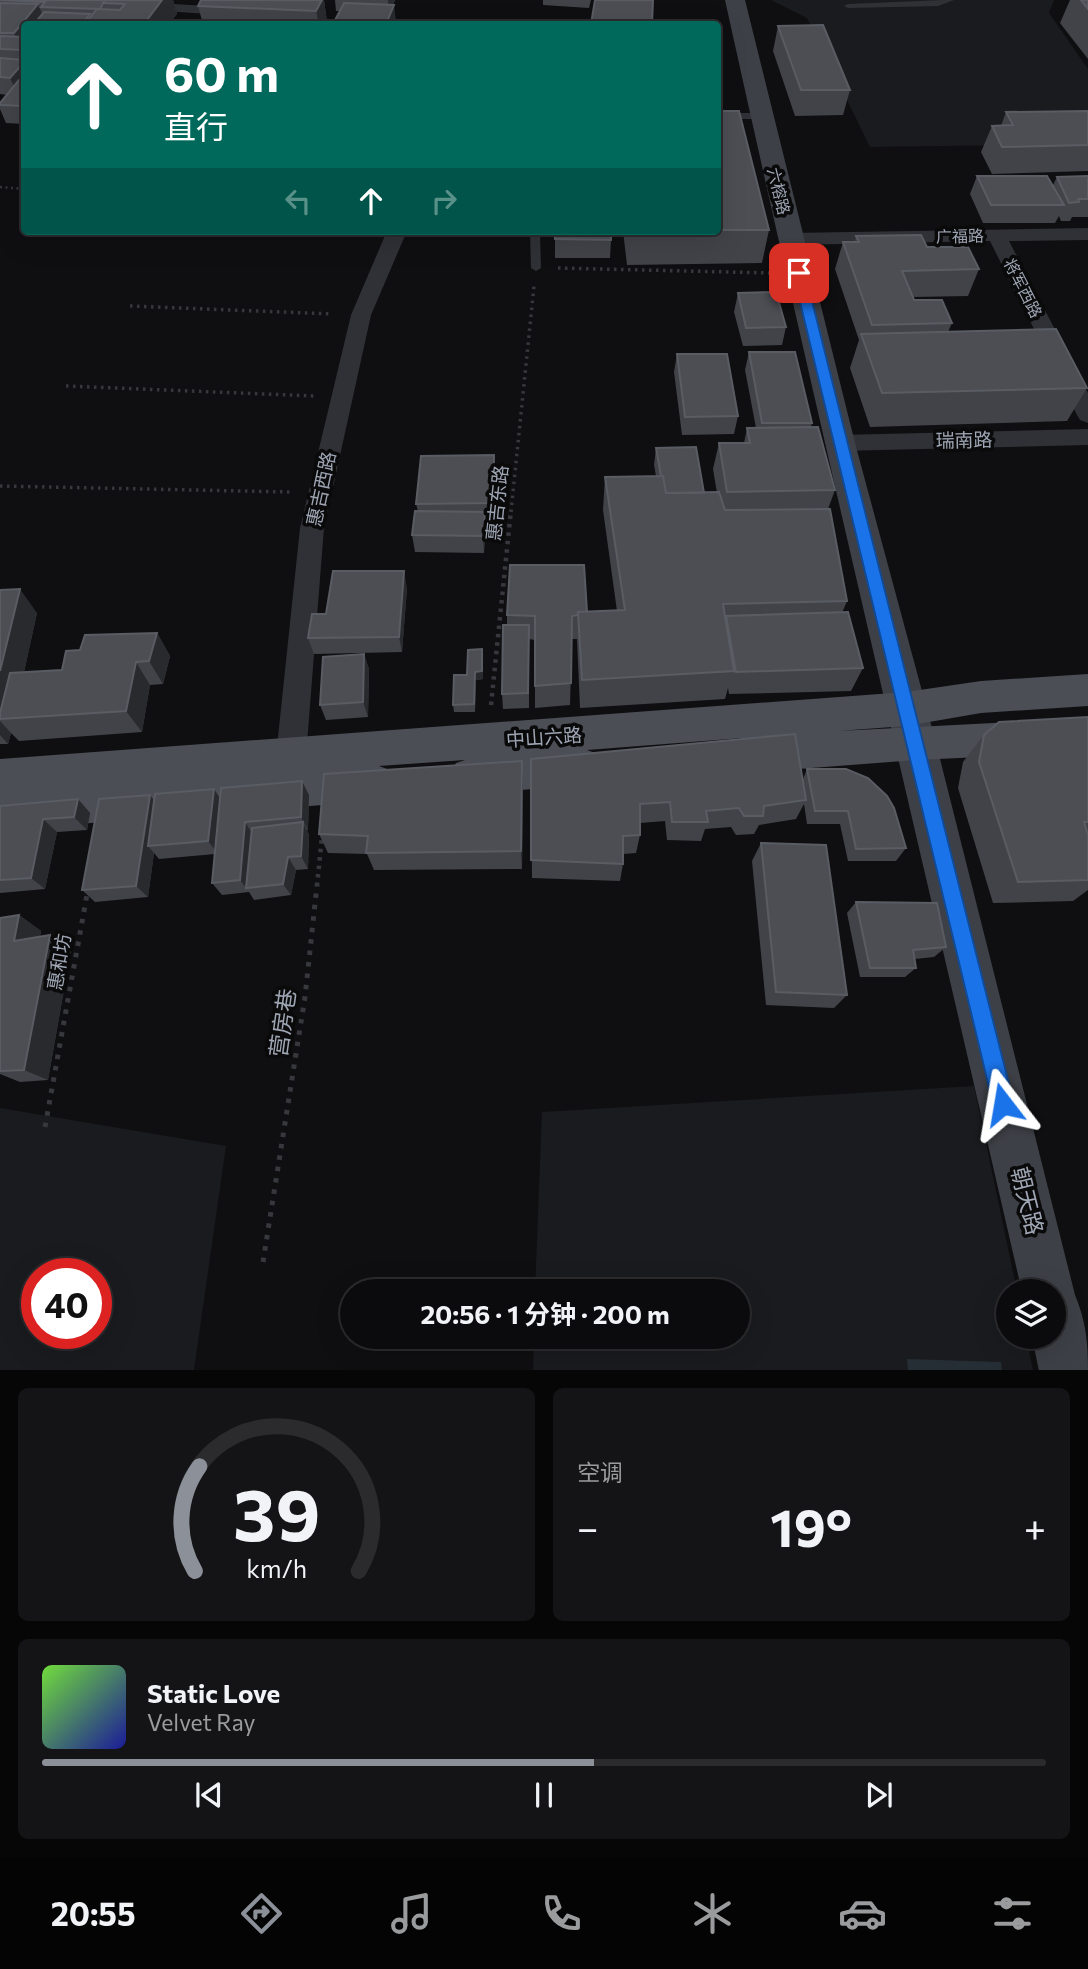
<!DOCTYPE html>
<html lang="zh">
<meta charset="utf-8">
<style>
body{margin:0;font-family:Commissioner,"Noto Sans SC",sans-serif;background:#141416;color:#f1f3f6;height:100vh;display:flex;flex-direction:column;font-size:26px;white-space:nowrap}
*{box-sizing:border-box;margin:0}
p{font-size:23px;color:#9a9b9d}
.icon{flex:none;width:38px;height:38px;fill:none;stroke:currentColor;stroke-width:2;stroke-linecap:round;stroke-linejoin:round}
.map{position:relative;height:1370px;overflow:hidden}
.drawer{display:flex;flex-direction:column;gap:18px;padding:18px;background:#060607;flex:1}
.drawer>*{flex:none}
.guide{position:absolute;left:21px;top:21px;width:700px;height:214px;border-radius:7px;box-shadow:0 7px 28px #0002,0 0 0 2px #2b2b2e;background:#00695c;color:#fff;overflow:hidden}
.controls{position:absolute;left:996px;top:1279px;display:grid;gap:14px}
.controls a{display:grid;place-items:center;width:70px;height:70px;border-radius:50%;background:#0b0b0d;box-shadow:0 7px 28px #0002,0 0 0 2px #2b2b2e;font-size:35px}
.speed{position:absolute;left:21px;top:1258px;display:flex;gap:14px;font-size:35px;font-weight:700;text-align:center}
.speed>*{display:grid;place-content:center;width:91px;height:91px;border-radius:50%;background:#0b0b0d;box-shadow:0 7px 28px #0002,0 0 0 2px #2b2b2e;line-height:1}
.speed .limit{border:10px solid #d22;background:#fff;color:#111}
.pin{position:absolute;display:grid;place-items:center;width:60px;height:60px;color:#fff;margin:-30px;border-radius:14px;box-shadow:0 4px 10px #0006}
.me{position:absolute;width:77px;margin:-38px;rotate:346deg;stroke-linejoin:round;filter:drop-shadow(0 0 5px #0008)}
.turn{display:flex;align-items:center;gap:24px;height:147px;padding:0 28px;font-size:32px}
.turn .icon{width:91px;height:91px;stroke-width:2.5}
.turn b{display:block;font-size:49px;line-height:60px}
.lanes{display:flex;align-items:center;height:66px;padding:0 28px;background:#0003;justify-content:center;gap:35px;direction:ltr}
.lanes .off{opacity:.35}
.big{font-size:52px;font-weight:700;line-height:1.1}
.drawer .card{flex:1;display:flex;flex-direction:column;justify-content:center;gap:10px;min-width:0;padding:0 24px;border-radius:10px;background:#141416}
.drawer .dial{align-items:center;gap:0}
.dial svg{height:182px;overflow:visible;fill:none;stroke:#2b2b2e;stroke-width:7;stroke-linecap:round;text-anchor:middle}
.dial text{fill:#f1f3f6;stroke:none}
.song{display:flex;align-items:center;gap:21px}
.cover{width:84px;height:84px;border-radius:10px;background:linear-gradient(135deg,hsl(100 70% 55%),hsl(240 70% 35%))}
.played{height:7px;border-radius:4px;background:linear-gradient(90deg,#8c9099 55%,#2b2b2e 55%)}
.keys{display:flex;justify-content:space-around;direction:ltr}
.heat{display:flex;justify-content:space-between;align-items:center;font-size:38px;direction:ltr}
.drawer .tiles{flex:1;display:grid;gap:18px;grid-template-columns:1fr 1fr}
.card:last-child{grid-column:span 2}
.trip{position:absolute;left:340px;top:1279px;width:410px;height:70px;border-radius:35px;background:#0b0b0d;box-shadow:0 7px 28px #0002,0 0 0 2px #2b2b2e;font-weight:700;line-height:70px;text-align:center}
.tab-bar{display:flex;height:112px;justify-content:space-around;align-items:center;background:#040405;color:#9a9b9d}
.tab-bar .icon{width:49px;height:49px}
.tab-bar .active{color:#8c9099}
.tab-bar b{font-size:32px;color:#f1f3f6}
.map>svg:first-child{display:block}
</style>
<div class="map">
<svg width="1088" height="1371" viewBox="0 0 1088 1371">
<rect width="100%" height="100%" fill="#0f0f11"/>
<path fill="#1a1b1e" fill-rule="evenodd" d="M771,0H1054L1049,13L1088,69V144L870,147L807,18Z
M974,1086L1017,1291L1008,1292V1337H1026L1033,1370L533,1371L534,1337H737V1292L535,1291L542,1112Z
M0,1108L226,1146L194,1370H0ZM96,1274V1334H37V1274Z"/>
<path fill="#252e35" d="M907,1359L1001,1362L1002,1370H908Z"/>
<g fill="none" stroke-linecap="round" stroke-linejoin="round">
<path stroke="#36383d" stroke-width="2.5" stroke-dasharray="2 3.5" stroke-linecap="butt" d="M0,187L24,189"/>
<path stroke="#36383d" stroke-width="3.5" stroke-dasharray="2.5 4.5" stroke-linecap="butt" d="M558,268L770,273
M130,306L332,314
M66,386L314,396
M0,486L290,492
M511,512L534,286"/>
<path stroke="#36383d" stroke-width="4.5" stroke-dasharray="3.5 5" stroke-linecap="butt" d="M491,705L511,510
M317,886L322,836"/>
<path stroke="#36383d" stroke-width="5" stroke-dasharray="4.5 7" stroke-linecap="butt" d="M45,1127L88,889
M263,1262L305,997L317,885"/>
<path fill="#303136" fill-rule="evenodd" d="M943,0H954L938,6L848,8L844,6L848,4Z
M718,113H761L765,116L761,119H718Z
M530,231H540L541,268L536,271L531,268Z"/>
<path fill="#303136" fill-rule="evenodd" d="M139,2L208,6L215,10L208,14L134,9L132,6Z
M1088,228V240L1009,241L1088,393V423L1080,420L1077,415L990,241L791,245L781,239L791,233Z
M387,231H407L371,315L324,528L306,756L301,765L291,769L281,765L276,756L300,528L351,315Z
M1088,429V445L839,451L831,449L827,443L831,437L839,435Z"/>
<path fill="#3d4046" fill-rule="evenodd" d="M725,0H745L855,443L936,743L1075,1295C1086,1321 1088,1343 1088,1371H1039L1032,1337H1054V1292H1022C923,861 820,431 725,0Z"/>
<path fill="#4b4e55" fill-rule="evenodd" d="M1088,674V706L981,713L906,726L838,731L1088,718V752L916,760L746,773L732,768L726,755L732,742L743,738L587,750L598,754L604,767L598,780L584,785L470,794L456,789L450,776L456,763L465,760L379,766L390,770L396,783L390,796L375,801L0,830V759L906,692L981,681Z"/>
</g>
<path fill="#424349" d="M0,0H173L177,14L169,24H24V124L6,123L0,109V103L7,95L0,94Z
M324,0L327,22L326,24H203L198,6Z
M335,0H395L393,5L396,22L395,24H335L334,22L340,11H336Z
M543,0H591L589,8L543,5Z
M1070,0H1088V59L1060,23Z
M778,26L850,90L843,115L795,116L773,51Z
M718,111L769,230L762,263L627,265L623,231H718Z
M1088,111V171L992,174L981,152L992,126H1001L1006,112Z
M977,176L1053,185L1057,177L1088,176V217H1072L1070,221H1061L1059,216L1055,223H983L970,194Z
M555,231L611,240L610,258H555Z
M856,236L927,247L979,269L968,296L913,297L914,300L952,323L948,332L1087,388L1067,421L870,427L850,368L859,340L835,269L843,242H855Z
M738,293L786,327L782,345L743,346L734,312Z
M749,352L812,423L811,427L835,490L828,509L847,601L842,613L863,668L851,691L729,694L728,688L725,699L580,708L577,639H572L570,705L535,708V640L529,639V708L503,709L502,694L507,625V615L617,611L603,510L605,477L656,476L654,465L656,448L704,493H717L713,469L719,443H744L747,428H756L745,370Z
M677,354L738,416L734,434L682,435L674,372Z
M494,455L495,473L494,521H485L484,553L415,552L412,535L418,511L416,504Z
M407,588L402,652L314,654L308,638L326,614Z
M0,590L37,613L24,672L62,670L80,650L157,633L170,656L163,684L150,685L142,732L19,741L11,733L8,744H0Z
M482,649L483,679L476,680L475,712H454L453,705L467,675Z
M364,654L369,669L368,717L326,720L320,705Z
M1088,717V890L1073,901L993,903L958,788L963,762L984,735Z
M531,759L803,779L807,769L906,848L896,861H848L840,824H807L804,804L796,819L759,825L754,834L736,835L731,827L705,829L701,841L667,840L665,821L640,823V835L636,853L623,854V864L620,881L532,878Z
M522,761L523,781L522,869L374,870L367,854L328,853L319,834Z
M214,789L220,798L309,795L308,830H307L309,835L308,869L296,870L291,895L254,900L249,892L222,895L212,883L215,854L159,859L154,853L148,897L95,902L82,890L150,795L154,800Z
M78,799L90,813L87,830L57,832L45,889L0,893V806Z
M761,843L847,995L834,1008L766,1005L752,861Z
M856,902L946,947L934,957L915,959L916,968L905,977H860L847,913Z
M19,915L41,931L40,937L71,950L48,1080L20,1082L0,1074V918Z"/>
<path fill="#292a2e" d="M162,0H173L177,14L169,24H144Z
M322,0H324L327,22L326,24H319L316,11Z
M388,0H395L389,13Z
M38,4L45,21L43,24H24V46L21,51L14,33Z
M394,5L396,22L395,24H386Z
M24,62V88L18,95L10,78Z
M494,455L495,473L494,521L493,503Z
M485,512L486,529L484,553L483,536Z
M404,571L407,588L402,652L399,637Z
M20,589L37,613L14,718L0,719V671Z
M157,633L170,656L163,684L149,661Z
M482,649L483,679L476,680L475,712V672Z
M364,654L369,669L368,717L363,702Z
M136,662L150,685L142,732L126,711Z
M0,721L11,733L8,744L0,735Z
M522,761L523,781L522,869L521,851Z
M302,781L309,795L308,830L301,817Z
M214,789L223,803L218,854L208,841Z
M150,795L160,808L148,846L154,853L148,897L136,886Z
M78,799L90,813L87,830L74,817Z
M43,819L57,832L45,889L31,878Z
M245,822L253,835L246,888L240,880Z
M303,822L309,835L308,869L301,856Z
M288,857L296,870L291,895L283,884Z
M19,915L41,931L36,956L14,941Z
M50,935L71,950L48,1080L24,1070Z"/>
<path fill="#4c4e54" stroke="#595c63" stroke-width="2" d="M0,0H105L100,9L41,7L45,2Z
M105,0H162L144,24H85L97,9L120,10L125,4L103,3Z
M201,0H322L316,11L198,6Z
M595,0H653L652,24H591Z
M1081,0H1088V9Z
M0,3L38,4L14,33H0Z
M344,3L394,5L386,24L334,22Z
M44,12L90,14L82,24H34Z
M459,23L497,24H459Z
M823,25L850,90H801L778,26Z
M0,36L24,37V50L0,49Z
M0,58L24,60V62L10,78L0,77Z
M19,80H24V106L0,105V103Z
M718,111H739L769,230H718Z
M1088,111V145L1002,147L992,126L1013,125L1006,112Z
M977,176H1047L1064,205H991Z
M1088,176V199H1078L1079,202L1069,203L1057,177Z
M555,231H611V240L555,239Z
M921,235L927,247H968L979,269L902,271L914,300H942L952,323L872,325L843,242H859L856,236Z
M776,292L786,327L746,328L738,293Z
M1056,329L1087,388L882,393L861,334Z
M749,352H795L812,423H762Z
M677,354H727L738,416L685,417Z
M818,427L835,490L727,492L719,443H750L747,428Z
M696,447L704,493H666L663,476H661L656,448Z
M494,455L493,503L416,504L421,456Z
M663,476L666,493L719,492L725,510L830,509L847,601L723,604L734,671L582,680L578,612L625,610L605,477Z
M415,511L485,512L483,536L412,535Z
M510,565H584L587,612H578V615L572,616L571,683L535,686V616L507,615Z
M333,571H404L399,637L308,638L312,614H326Z
M20,589L0,671V590Z
M848,612L863,668L736,672L726,616Z
M503,625H529L528,693L502,694Z
M157,633L149,661L136,662L126,711L0,719V713L10,673L62,670L66,651L80,650L85,635Z
M482,649V671L475,672L474,704L453,705L454,675H467L468,650Z
M364,654L363,702L320,705L323,657Z
M1088,717V822H1084L1088,835V880L1018,882L979,762L984,735L999,722Z
M795,734L806,800L764,806L763,816H744L739,808L706,811L708,822H672L670,802L640,804V835L623,836V864L531,860V759Z
M522,761L521,851L366,853L368,836L319,834L324,774Z
M807,769H846L868,778L887,796L894,808L906,848L856,849L848,811H815Z
M302,781L301,817L245,822L240,880L212,883L221,788Z
M214,789L208,841L148,846L155,794Z
M150,795L136,886L82,890L99,799Z
M78,799L74,817L43,819L31,878L0,880V806Z
M303,822L301,856L288,857L283,884L246,888L252,828Z
M761,843L826,845L847,995L776,992Z
M856,902L937,903L946,947L913,950L916,968H870Z
M19,915L14,941L50,935L24,1070L0,1071V918Z"/>
<path fill="#1a73e8" stroke="#114b97" stroke-width="2" d="M799,270L805,273L1014,1104L1011,1111L1003,1114L996,1111L993,1104L793,273Z"/>
<g text-anchor="middle" stroke-width="7" stroke-linejoin="round" paint-order="stroke">
<g font-size="16" fill="#9ea5b3" stroke="#0a0a0b">
<text transform="translate(779 191) rotate(76)" y="6">六榕路</text>
<text transform="translate(960 236) rotate(-1)" y="6">广福路</text>
<text transform="translate(1023 288) rotate(63)" y="6">将军西路</text>
</g>
<g font-size="19" fill="#9ea5b3" stroke="#0a0a0b">
<text transform="translate(964 440) rotate(-1)" y="7">瑞南路</text>
<text transform="translate(321 489) rotate(-78)" y="7">惠吉西路</text>
<text transform="translate(497 503) rotate(-84)" y="7">惠吉东路</text>
<text transform="translate(544 737) rotate(-4)" y="7">中山六路</text>
<text transform="translate(59 962) rotate(-80)" y="7">惠和坊</text>
</g>
<g font-size="23" fill="#9ea5b3" stroke="#0a0a0b">
<text transform="translate(283 1023) rotate(-82)" y="8">营房巷</text>
<text transform="translate(1027 1201) rotate(76)" y="8">朝天路</text>
</g>
</g>
</svg>
<div class="controls">
<a><svg class="icon" aria-label="layers" viewBox="0 0 24 24"><path d="M12 4l9 5-9 5-9-5zM3 14l9 5 9-5"/></svg></a>
</div>
<div class="speed"><div class="limit">40</div></div>
<div class="pin" style="left:799px;top:273px;background:#d93025"><svg class="icon" aria-label="arrive" viewBox="0 0 24 24"><path d="M6 21V4h12l-3 4 3 4H6"/></svg></div>
<svg class="me" style="left:1003px;top:1104px" viewBox="-20 -20 40 40"><path d="M0-17L14 15 0 8-14 15z" fill="#1a73e8" stroke="#fff" stroke-width="4"/></svg>
<div class="trip">20:56 · 1 分钟 · 200 m</div>
<div class="guide">
<div class="turn"><svg class="icon" aria-label="ahead" viewBox="0 0 24 24"><path d="M12 20V5M6 11l6-6 6 6"/></svg><div><b>60 m</b>直行</div></div>
<div class="lanes"><svg class="icon off" aria-label="left" viewBox="0 0 24 24"><path d="M17 20v-9H6M10 6l-5 5 5 5"/></svg><svg class="icon" aria-label="ahead" viewBox="0 0 24 24"><path d="M12 20V5M6 11l6-6 6 6"/></svg><svg class="icon off" aria-label="right" viewBox="0 0 24 24"><path d="M7 20v-9h11M14 6l5 5-5 5"/></svg></div>
</div>
</div>
<section class="drawer">
<div class="tiles">
<div class="card dial"><svg viewBox="0 0 100 80">
<path d="M14 69A42 42 0 1 1 86 69"/>
<path d="M14 69A42 42 0 0 1 16 23" stroke="#8c9099"/>
<text x="50" y="56" font-size="32" font-weight="700">39</text>
<text x="50" y="72" font-size="11">km/h</text>
</svg></div>
<div class="card"><p>空调</p>
<div class="heat"><a>−</a><b class="big">19°</b><a>+</a></div>
</div>
<div class="card">
<div class="song"><i class="cover"></i><div><b>Static Love</b><p>Velvet Ray</p></div></div>
<div class="played"></div>
<div class="keys"><svg class="icon" aria-label="previous" viewBox="0 0 24 24"><path d="M18 5L8 12l10 7zM5 5v14"/></svg><svg class="icon" aria-label="pause" viewBox="0 0 24 24"><path d="M8 5v14M16 5v14"/></svg><svg class="icon" aria-label="next" viewBox="0 0 24 24"><path d="M6 5l10 7-10 7zM19 5v14"/></svg></div>
</div>
</div>
</section>
<nav class="tab-bar">
<b>20:55</b>
<svg class="icon active" aria-label="directions" viewBox="0 0 24 24"><path d="M12 3l9 9-9 9-9-9zM9 14v-3h6M13 9l2 2-2 2"/></svg>
<svg class="icon" aria-label="music" viewBox="0 0 24 24"><path d="M9 18V5l10-2v13"/><circle cx="6" cy="18" r="3"/><circle cx="16" cy="16" r="3"/></svg>
<svg class="icon" aria-label="phone" viewBox="0 0 24 24"><path d="M5 4h4l2 5-3 2q2 4 5 5l2-3 5 2v4C11 20 4 13 5 4z"/></svg>
<svg class="icon" aria-label="climate" viewBox="0 0 24 24"><path d="M12 3v18M4 7l16 10M4 17L20 7"/></svg>
<svg class="icon" aria-label="car" viewBox="0 0 24 24"><path d="M5 17H2v-5l4-1 3-4h7l3 4 3 1v5h-3M9 17h6M6 11h13"/><circle cx="7" cy="17" r="2"/><circle cx="17" cy="17" r="2"/></svg>
<svg class="icon" aria-label="filters" viewBox="0 0 24 24"><path d="M4 7h16M4 17h16"/><circle cx="9" cy="7" r="2"/><circle cx="15" cy="17" r="2"/></svg>
</nav>
